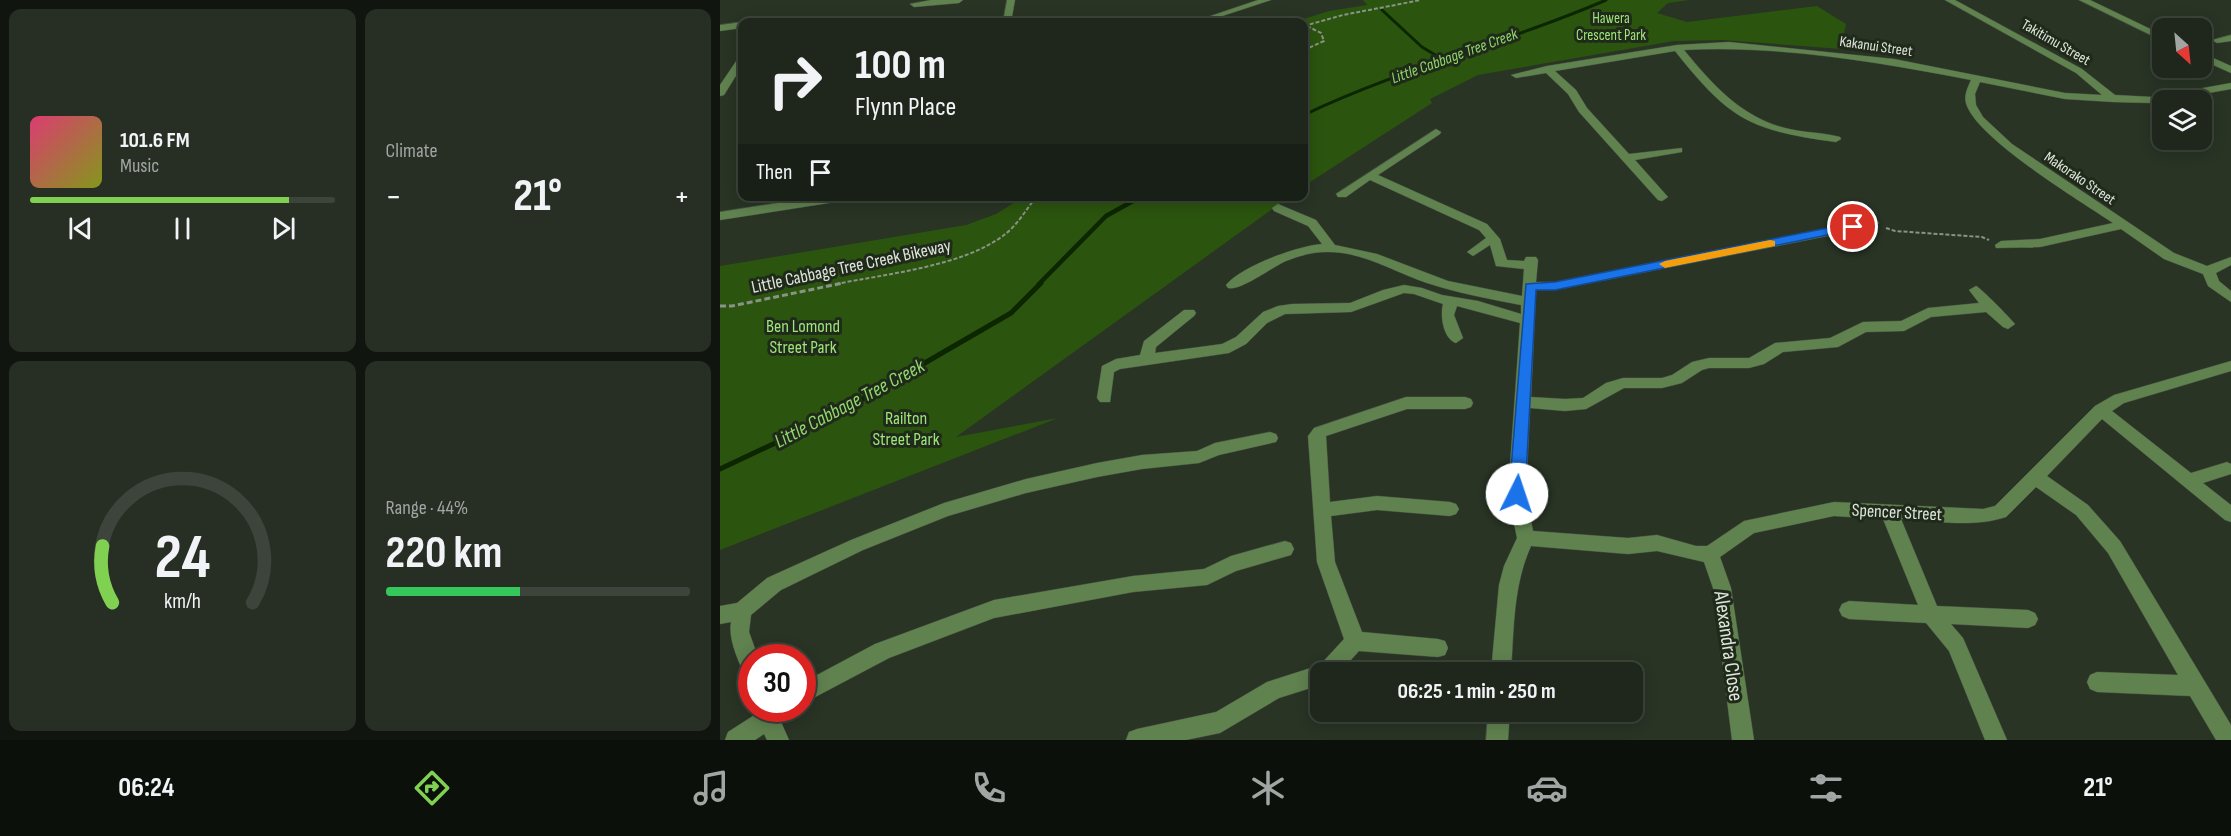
<!DOCTYPE html>
<meta charset="utf-8">
<style>
body{margin:0;font-family:"Sofia Sans Condensed",sans-serif;background:#272f25;color:#f1f3f6;height:100vh;display:flex;flex-direction:column;font-size:22px;white-space:nowrap}
*{box-sizing:border-box;margin:0}
p{font-size:20px;color:#a1a5a3}
.icon{flex:none;width:33px;height:33px;fill:none;stroke:currentColor;stroke-width:2;stroke-linecap:round;stroke-linejoin:round}
.map{position:relative;flex:1;overflow:hidden}
.panel{display:flex;flex-direction:column;gap:9px;padding:9px;background:#11150f;width:720px}
.panel>*{flex:none}
.hud{position:absolute;left:18px;top:18px;width:570px;height:183px;border-radius:12px;box-shadow:0 3px 15px #0003,0 0 0 2px #3c443b;background:#1f271c;color:#f1f3f6;overflow:hidden}
.needle{width:39px;rotate:153deg}
.fabs{position:absolute;left:1432px;top:18px;display:grid;gap:12px}
.fabs a{display:grid;place-items:center;width:60px;height:60px;border-radius:12px;background:#1f271c;box-shadow:0 3px 15px #0003,0 0 0 2px #3c443b;font-size:30px}
.speed{position:absolute;left:18px;top:644px;display:flex;gap:12px;font-size:30px;font-weight:700;text-align:center}
.speed>*{display:grid;place-content:center;width:78px;height:78px;border-radius:50%;background:#1f271c;box-shadow:0 3px 15px #0003,0 0 0 2px #3c443b;line-height:1}
.speed .limit{border:9px solid #d22;background:#fff;color:#111}
.pin{position:absolute;display:grid;place-items:center;width:51px;height:51px;color:#fff;margin:-26px;border:3px solid #fff;border-radius:50%;box-shadow:0 2px 6px #0007}
.me{position:absolute;width:66px;margin:-33px;rotate:4deg;stroke-linejoin:round;filter:drop-shadow(0 0 4px #0008)}
.turn{display:flex;align-items:center;gap:21px;height:126px;padding:0 18px;font-size:27px}
.turn .icon{width:78px;height:78px;stroke-width:2.5}
.turn b{display:block;font-size:42px;line-height:51px}
.then{display:flex;align-items:center;height:57px;padding:0 18px;background:#0003;gap:12px;font-size:22px}
.big{font-size:45px;font-weight:700;line-height:1.1}
.panel .card{flex:1;display:flex;flex-direction:column;justify-content:center;gap:9px;min-width:0;padding:0 21px;border-radius:12px;background:#272f25}
.panel .dial{align-items:center;gap:0}
.dial svg{height:156px;overflow:visible;fill:none;stroke:#3c443b;stroke-width:7;stroke-linecap:round;text-anchor:middle}
.dial text{fill:#f1f3f6;stroke:none}
.song{display:flex;align-items:center;gap:18px}
.cover{width:72px;height:72px;border-radius:9px;background:linear-gradient(135deg,hsl(340 70% 55%),hsl(70 70% 35%))}
.played{height:6px;border-radius:3px;background:linear-gradient(90deg,#80d051 85%,#3c443b 85%)}
.keys{display:flex;justify-content:space-around;direction:ltr}
.heat{display:flex;justify-content:space-between;align-items:center;font-size:33px;direction:ltr}
.charge{height:9px;border-radius:4px;background:linear-gradient(90deg,#34c759 44%,#3c443b 0)}
.panel .tiles{flex:1;display:grid;gap:9px;grid-template-columns:repeat(2,1fr)}
.trip{position:absolute;left:590px;top:662px;width:333px;height:60px;border-radius:12px;background:#1f271c;box-shadow:0 3px 15px #0003,0 0 0 2px #3c443b;font-weight:700;line-height:60px;text-align:center}
.menu{display:flex;height:96px;justify-content:space-around;align-items:center;background:#0c100b;color:#a1a5a3}
.menu .icon{width:42px;height:42px}
.menu .on{color:#80d051}
.menu b{font-size:27px;color:#f1f3f6}
main{display:flex;flex:1;min-height:0}
.map>svg:first-child{display:block}
</style>
<main>
<section class="panel">
<div class="tiles">
<div class="card">
<div class="song"><i class="cover"></i><div><b>101.6 FM</b><p>Music</p></div></div>
<div class="played"></div>
<div class="keys"><svg class="icon" aria-label="previous" viewBox="0 0 24 24"><path d="M18 5L8 12l10 7zM5 5v14"/></svg><svg class="icon" aria-label="pause" viewBox="0 0 24 24"><path d="M8 5v14M16 5v14"/></svg><svg class="icon" aria-label="next" viewBox="0 0 24 24"><path d="M6 5l10 7-10 7zM19 5v14"/></svg></div>
</div>
<div class="card"><p>Climate</p>
<div class="heat"><a>−</a><b class="big">21°</b><a>+</a></div>
</div>
<div class="card dial"><svg viewBox="0 0 100 80">
<path d="M14 69A42 42 0 1 1 86 69"/>
<path d="M14 69A42 42 0 0 1 9 40" stroke="#80d051"/>
<text x="50" y="56" font-size="32" font-weight="700">24</text>
<text x="50" y="72" font-size="11">km/h</text>
</svg></div>
<div class="card"><p>Range · 44%</p><b class="big">220 km</b><div class="charge"></div></div>
</div>
</section>
<div class="map">
<svg width="1511" height="740" viewBox="0 0 1511 740">
<rect width="100%" height="100%" fill="#293425"/>
<path fill="#2b540e" d="M643,0H969L948,3L937,13L967,22L1097,6L1126,24L1121,49L1003,40L954,41L758,75L710,99L712,103L584,186V22H574L609,11L647,5Z
M303,197H569L236,437L338,418L0,550V266L246,225L276,214Z"/>
<g fill="none" stroke-linecap="round" stroke-linejoin="round">
<path stroke="#0c2600" stroke-width="3" d="M662,10L702,47L722,59
M584,115C682,68 787,43 886,0"/>
<path stroke="#0c2600" stroke-width="4.5" d="M319,284L386,216L422,196"/>
<path stroke="#0c2600" stroke-width="5" d="M0,469L115,415L291,313L321,283"/>
<defs>
<path id="minor" d="M211,0H243L239,3L194,7L190,4Z
M287,0H295L291,22H283Z
M538,0H551L484,22H473Z
M1225,0H1235L1362,69L1395,95L1433,97L1511,83V89L1433,103L1393,102L1345,99L1260,82L1255,94L1256,105L1263,117L1292,144L1454,253L1487,266L1511,257V265L1496,273L1499,281L1511,291V302L1488,286L1483,274L1444,259L1401,229L1320,247L1276,248L1275,245L1281,241L1320,239L1393,223C1359,200 1261,141 1247,106C1243,97 1247,89 1251,80C1159,62 1057,45 964,50C992,84 1021,117 1065,128C1083,133 1102,132 1120,137L1121,139L1116,142C1029,130 1010,120 955,51L835,71L856,90L867,108L909,154L962,148V152L915,160L948,197L942,201L938,200L859,112L848,94L826,73L796,78L791,75L827,66L957,45L1009,42L1174,59L1345,93L1382,95L1356,73Z
M1359,0H1370L1443,35V41Z
M22,22V28L0,31V25Z
M1511,35V41L1497,43L1492,40Z
M1482,53L1511,66V73L1482,60Z
M22,56V66L4,95L0,96V85L19,57Z
M716,129L721,132L720,134L658,175L767,224L780,239L787,260L804,261L806,257H816L818,260L816,282H835L1124,225L1112,213L1118,209L1136,223L1153,219L1159,223L1153,227L835,290H816L811,397L845,399L863,398L886,383L903,378H942L952,375L972,362L989,358H1029L1055,343L1110,338L1143,322L1181,321L1208,308L1259,303L1249,290L1256,286C1260,287 1291,319 1295,324L1288,329L1283,327L1266,312L1211,317L1184,331L1146,332L1118,347L1063,352L1044,364L1029,368H989L982,370L962,383L942,388H904L866,409L845,411L810,408L806,494L813,531L908,538L937,535L976,546H987L1024,521L1114,502L1263,509L1275,506L1375,406L1394,395L1511,361V371L1404,403L1392,411L1471,473L1507,462L1511,464V474L1483,483L1511,505V522L1505,520L1382,419L1327,476L1368,505L1400,541L1511,725V740H1496L1470,696L1377,692L1370,689L1367,682L1370,675L1377,672L1458,675L1388,553L1356,515L1316,487L1286,517C1253,528 1215,521 1181,519L1217,606L1308,610L1315,613L1318,619L1315,625L1308,628L1231,624L1243,638L1287,740H1265L1229,651L1206,623L1129,619L1122,616L1119,610L1122,604L1129,601L1198,605L1163,519L1114,516L1034,533L1000,557L1011,588L1034,740H1012L993,588L984,562L937,551L908,554L811,546C793,586 794,629 791,672H771L779,585L784,566L797,538L788,494L800,323L737,306L734,315L743,338L736,343C723,339 720,315 723,304L694,294L684,293L631,312L565,314L547,323L526,344L509,353L400,369L394,372L390,402H380L377,398L382,366L396,359L420,355L424,341L464,310H474L476,313L474,316L436,347L435,353L502,344L516,337L543,312L558,306L572,304L630,303L663,290L684,285L702,288L722,295L758,301L801,314V305C770,299 737,293 707,283C674,272 642,251 606,252C592,252 579,256 566,261C552,267 521,291 508,288L506,285C522,266 577,246 602,244L588,226L554,211L552,208L558,204L596,220L615,245L657,254L728,281L802,296L804,269L776,266L770,245L753,256L747,252L766,238L759,230L650,180L626,197H618L616,194Z
M102,196H134L128,200L0,220V212Z
M686,397H745L751,399L753,403L751,407L745,409H687L606,436L610,502L657,496L730,502L736,504L739,509L736,514L730,516L657,510L611,516L615,562L642,632L718,639L725,641L728,648L725,655L718,657L639,651L620,672H600V685L559,698L500,733L466,740H406L409,732L417,729L496,712L547,682L600,665L624,639L597,562L588,436L594,428Z
M550,432L556,434L558,438L556,442L499,455L479,463L422,469L377,477L306,493L228,516L143,550L61,590L31,615L29,632L38,657H32V679L25,676C18,660 8,639 11,622L0,624V606L17,603L47,578L131,540L224,503L306,479L377,463L422,455L477,451L495,443Z
M565,541L571,543L574,549L571,555L516,571L487,585L413,592L274,618L169,658L82,704V683L155,644L274,600L413,576L484,569L511,556Z
M33,708H75L71,715L61,722L69,740H47L44,734L35,740H5L8,732L36,714Z
M768,711H790L788,740H766Z"/>
</defs>
<use href="#minor" stroke="#465042" stroke-width="1"/>
<path stroke="#8a9387" stroke-width="2" stroke-dasharray="4 2" stroke-linecap="butt" d="M584,26L623,15L701,0
M584,50L604,41L601,33L587,26
M1166,228L1175,231L1262,237L1269,240
M116,284C166,274 244,266 284,235C297,226 307,208 317,196"/>
<path stroke="#8a9387" stroke-width="3" stroke-dasharray="6 3" stroke-linecap="butt" d="M0,306H12L123,283"/>
<use href="#minor" fill="#60824f" fill-rule="evenodd"/>
</g>
<path fill="#1a73e8" stroke="#114b97" stroke-width="1.5" d="M1133,223L1139,227L1137,229L835,290H816L805,494L803,498L797,500L792,498L789,494L806,284L835,282Z"/>
<path fill="#f59e0b" d="M1050,240L1055,241V246L945,268L939,264L945,261Z"/>
<g text-anchor="middle" stroke-width="6" stroke-linejoin="round" paint-order="stroke">
<g font-size="15" fill="#9ee579" stroke="#202a1b">
<text x="891" y="23">Hawera<tspan x="891" dy="17">Crescent Park</tspan></text>
</g>
<g font-size="15" fill="#dee5db" stroke="#202a1b">
<text transform="translate(1336 42) rotate(30)" y="5">Takitimu Street</text>
<text transform="translate(1156 46) rotate(8)" y="5">Kakanui Street</text>
<text transform="translate(1360 178) rotate(34)" y="5">Makorako Street</text>
</g>
<g font-size="16" font-style="italic" fill="#91d76c" stroke="#202a1b">
<text transform="translate(734 55) rotate(-20)" y="6">Little Cabbage Tree Creek</text>
</g>
<g font-size="18" fill="#dee5db" stroke="#202a1b">
<text transform="translate(131 266) rotate(-12)" y="6">Little Cabbage Tree Creek Bikeway</text>
<text transform="translate(1177 512) rotate(3)" y="6">Spencer Street</text>
</g>
<g font-size="18" fill="#9ee579" stroke="#202a1b">
<text x="83" y="332">Ben Lomond<tspan x="83" dy="21">Street Park</tspan></text>
<text x="186" y="424">Railton<tspan x="186" dy="21">Street Park</tspan></text>
</g>
<g font-size="20" font-style="italic" fill="#91d76c" stroke="#202a1b">
<text transform="translate(129 403) rotate(-28)" y="7">Little Cabbage Tree Creek</text>
</g>
<g font-size="21" fill="#dee5db" stroke="#202a1b">
<text transform="translate(1009 646) rotate(82)" y="7">Alexandra Close</text>
</g>
</g>
</svg>
<div class="fabs">
<a><svg class="needle" viewBox="-14 -14 28 28"><path d="M0-13l5 13h-10z" fill="#e53935"/><path d="M0 13l5-13h-10z" fill="#a1a5a3"/></svg></a>
<a><svg class="icon" aria-label="layers" viewBox="0 0 24 24"><path d="M12 4l9 5-9 5-9-5zM3 14l9 5 9-5"/></svg></a>
</div>
<div class="speed"><div class="limit">30</div></div>
<div class="pin" style="left:1133px;top:227px;background:#d93025"><svg class="icon" aria-label="arrive" viewBox="0 0 24 24"><path d="M6 21V4h12l-3 4 3 4H6"/></svg></div>
<svg class="me" style="left:797px;top:494px" viewBox="-20 -20 40 40"><circle r="19" fill="#fff"/><path d="M0-13L10 11 0 6-10 11z" fill="#1a73e8"/></svg>
<div class="trip">06:25 · 1 min · 250 m</div>
<div class="hud">
<div class="turn"><svg class="icon" aria-label="right" viewBox="0 0 24 24"><path d="M7 20v-9h11M14 6l5 5-5 5"/></svg><div><b>100 m</b>Flynn Place</div></div>
<div class="then">Then<svg class="icon" aria-label="arrive" viewBox="0 0 24 24"><path d="M6 21V4h12l-3 4 3 4H6"/></svg></div>
</div>
</div>
</main>
<nav class="menu">
<b>06:24</b>
<svg class="icon on" aria-label="directions" viewBox="0 0 24 24"><path d="M12 3l9 9-9 9-9-9zM9 14v-3h6M13 9l2 2-2 2"/></svg>
<svg class="icon" aria-label="music" viewBox="0 0 24 24"><path d="M9 18V5l10-2v13"/><circle cx="6" cy="18" r="3"/><circle cx="16" cy="16" r="3"/></svg>
<svg class="icon" aria-label="phone" viewBox="0 0 24 24"><path d="M5 4h4l2 5-3 2q2 4 5 5l2-3 5 2v4C11 20 4 13 5 4z"/></svg>
<svg class="icon" aria-label="climate" viewBox="0 0 24 24"><path d="M12 3v18M4 7l16 10M4 17L20 7"/></svg>
<svg class="icon" aria-label="car" viewBox="0 0 24 24"><path d="M5 17H2v-5l4-1 3-4h7l3 4 3 1v5h-3M9 17h6M6 11h13"/><circle cx="7" cy="17" r="2"/><circle cx="17" cy="17" r="2"/></svg>
<svg class="icon" aria-label="filters" viewBox="0 0 24 24"><path d="M4 7h16M4 17h16"/><circle cx="9" cy="7" r="2"/><circle cx="15" cy="17" r="2"/></svg>
<b>21°</b>
</nav>
